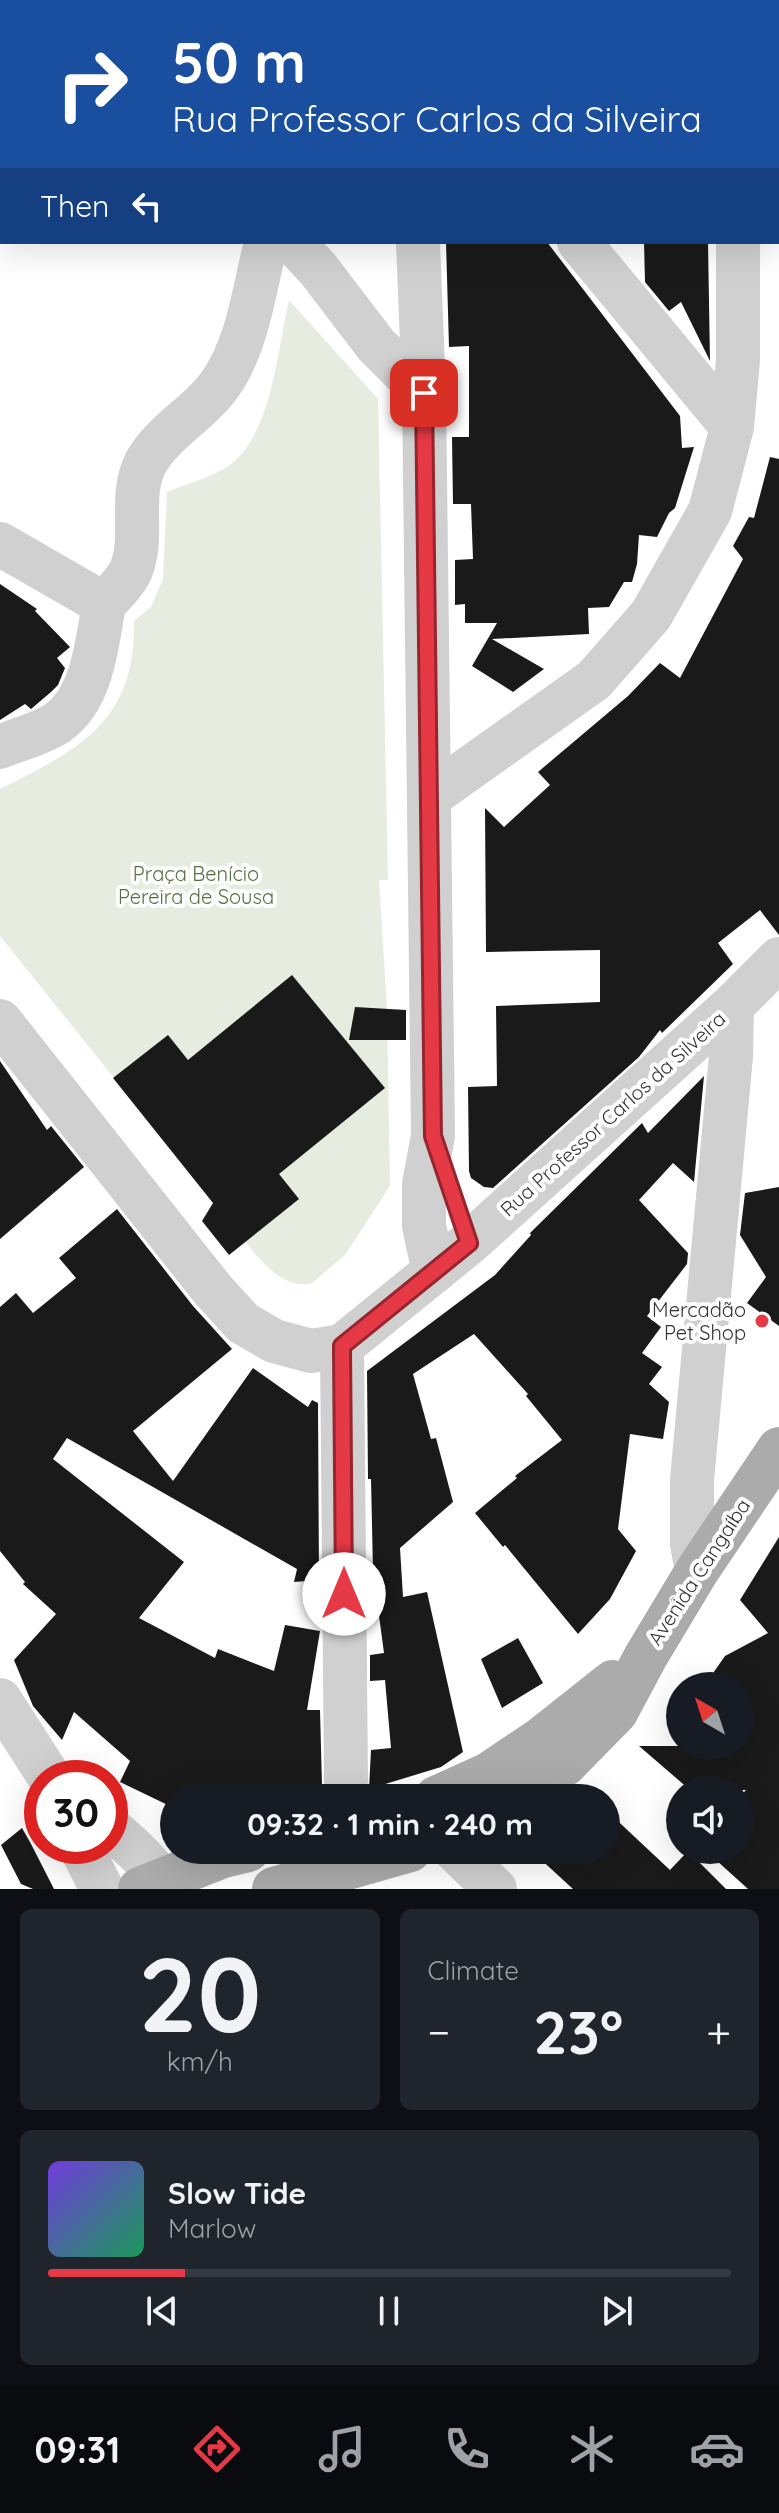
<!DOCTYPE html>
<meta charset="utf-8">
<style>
body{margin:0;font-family:Quicksand,sans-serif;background:#20242c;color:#f1f3f6;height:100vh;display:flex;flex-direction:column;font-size:30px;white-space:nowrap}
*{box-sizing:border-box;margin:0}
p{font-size:26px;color:#9ea1a6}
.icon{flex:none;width:44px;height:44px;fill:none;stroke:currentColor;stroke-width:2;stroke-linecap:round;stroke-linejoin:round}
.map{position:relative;height:1889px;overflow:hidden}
.details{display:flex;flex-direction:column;gap:20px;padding:20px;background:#0d0f14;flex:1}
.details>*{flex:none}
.hud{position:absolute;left:0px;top:0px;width:780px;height:244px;box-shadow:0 8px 32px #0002;background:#1a4fa0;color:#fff;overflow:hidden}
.needle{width:52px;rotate:321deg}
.controls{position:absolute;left:666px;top:1672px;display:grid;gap:16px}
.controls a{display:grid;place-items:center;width:88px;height:88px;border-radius:50%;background:#171b24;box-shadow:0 8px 32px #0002;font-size:40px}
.speed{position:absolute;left:24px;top:1760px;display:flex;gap:16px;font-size:40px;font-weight:700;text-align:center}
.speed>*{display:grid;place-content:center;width:104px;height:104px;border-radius:50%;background:#171b24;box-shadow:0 8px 32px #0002;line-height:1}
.speed .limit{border:12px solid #d22;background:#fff;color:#111}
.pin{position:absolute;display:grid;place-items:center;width:68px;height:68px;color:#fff;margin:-34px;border-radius:16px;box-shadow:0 4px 12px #0006}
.me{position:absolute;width:88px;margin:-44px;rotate:0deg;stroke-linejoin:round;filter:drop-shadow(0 0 6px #0008)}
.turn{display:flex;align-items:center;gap:28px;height:168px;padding:0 40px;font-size:36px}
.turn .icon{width:104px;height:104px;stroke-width:2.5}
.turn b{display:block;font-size:56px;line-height:68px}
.then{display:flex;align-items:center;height:76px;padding:0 40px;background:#0003;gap:16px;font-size:30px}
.big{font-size:60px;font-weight:700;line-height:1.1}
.details .widget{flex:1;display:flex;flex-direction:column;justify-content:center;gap:12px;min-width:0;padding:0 28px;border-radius:12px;background:#20242c}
.details .dial{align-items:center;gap:0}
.dial b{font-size:104px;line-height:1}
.song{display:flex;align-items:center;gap:24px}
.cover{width:96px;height:96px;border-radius:12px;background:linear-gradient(135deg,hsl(260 70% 55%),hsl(150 70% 35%))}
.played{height:8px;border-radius:4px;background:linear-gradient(90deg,#e63946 20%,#363941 20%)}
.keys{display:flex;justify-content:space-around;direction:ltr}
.heat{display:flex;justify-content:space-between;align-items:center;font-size:44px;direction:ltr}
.details .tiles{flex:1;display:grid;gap:20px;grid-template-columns:1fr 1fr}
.widget:last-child{grid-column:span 2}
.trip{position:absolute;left:160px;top:1784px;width:460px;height:80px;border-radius:40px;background:#171b24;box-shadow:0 8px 32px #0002;font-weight:700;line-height:80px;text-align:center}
.dock{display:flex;height:128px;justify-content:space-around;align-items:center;background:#090b0e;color:#9ea1a6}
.dock .icon{width:56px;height:56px}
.dock .selected{color:#e63946}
.dock b{font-size:36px;color:#f1f3f6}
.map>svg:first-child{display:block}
</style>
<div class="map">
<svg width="779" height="1889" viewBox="0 0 779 1889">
<rect width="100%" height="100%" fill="#fff"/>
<path fill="#e6ecdf" d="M150,0H360V2H152Z
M289,300L378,399L388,880H379L387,1009L390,1186L345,1255L312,1283C289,1289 271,1271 257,1256L0,936V789C80,749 136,721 134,621L151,607L163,579L167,492C187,484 212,477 230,465C272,434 278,347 289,300Z"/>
<path fill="#1a1a1a" d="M446,242H547L680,416L682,448L694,447L675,508L669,513L657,537L639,535L637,564L632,582H624L609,607L588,608L589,634L492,639L544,669L513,692L472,666L497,623H465V604L455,605V560L473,559L471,504H453L452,437H469V346L449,347Z
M644,242H708L710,361L681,302L669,311L645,282Z
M770,457L779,459V935L760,910L718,943L733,964L662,1033L660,1030L639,1057L493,1188L484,1187L471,1178L469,1171L468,1087L497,1086L496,1006L600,1002V950L486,952L485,808L504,827L550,785L538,772L628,696L660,663L680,678L743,559L733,546L749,517L754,518Z
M0,584L37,609L35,611L70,647L57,658L65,668L58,685L51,692L31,709L25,704L0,720Z
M292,975L385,1088L279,1174L299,1199L229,1255L202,1221L213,1203L113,1078L168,1035L188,1060Z
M355,1007L406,1010V1040H349Z
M0,1061L47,1130L51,1126L84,1167L0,1239Z
M704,1076L694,1182L673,1163L639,1200L688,1253L687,1264L647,1316L661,1327L642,1353L662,1367L649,1384L669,1402L663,1439L630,1434L618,1529L636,1551L610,1599L578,1634L505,1545L503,1547L475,1513L517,1478L515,1476L562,1440L526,1396L528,1394L474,1334L413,1374L431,1439L436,1438L453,1502L400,1548L403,1597L427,1592L463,1752L441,1767L369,1789L371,1750L391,1748L385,1680L370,1681V1655L384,1653L373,1571L371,1479H368L367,1371L495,1275L531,1235L530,1233L642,1123L648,1133Z
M779,1187V1326L747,1303L766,1277L740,1235L745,1193Z
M117,1209L193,1306L232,1349L133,1431L173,1481L253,1368L308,1407L312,1400L318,1403L319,1580L294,1582L297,1569L67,1438L53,1459L184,1562L139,1618L215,1658L218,1649L274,1671L285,1625L320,1631L307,1710H320L322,1785L273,1798H174V1808L120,1782L130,1761L74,1712L62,1740L33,1706L14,1660L56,1614L23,1584L25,1582L0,1551V1307L16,1293L33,1313L76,1278L59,1258Z
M779,1537V1889H748L705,1850H740V1796L746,1790H690L639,1746H740V1686H704L725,1656L768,1633L740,1600Z
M518,1638L543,1683L502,1708L481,1659Z
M606,1810L670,1870L688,1851L726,1889H573L536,1855L541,1850H606Z
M22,1828L30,1842L54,1889H33L21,1884L1,1845Z"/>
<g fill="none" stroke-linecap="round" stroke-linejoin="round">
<path stroke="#d0d0d0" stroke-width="44" d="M105,0L107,2
M409,0V2
M740,2V0
M0,219L2,220
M293,242L318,269L376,345L424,393
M418,242L424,393L433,1136L424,1184V1226L434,1272
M579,242L732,427
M0,544L104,604
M104,604C113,594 125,583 131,570C145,535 128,497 146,462C163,432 198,414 218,387C248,347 254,290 266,242
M0,747C18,739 41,734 57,723C93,699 97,642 104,604
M429,797L594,680L651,615L710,511L732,427L738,360V242
M0,1021L213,1290L243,1323L274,1341L311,1351L342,1346L469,1243L732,1006L779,959
M342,1346L346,1781
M697,1571L692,1544V1480L731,1056L732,1006
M0,1700L50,1778
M110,1828C130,1845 154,1865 165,1889
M80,1846L102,1889
M455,1850L495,1889"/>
<path stroke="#ababab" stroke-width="44" d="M436,1798L489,1774L541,1739L613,1682
M515,1798L565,1764L616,1712L646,1656L697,1571L779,1449
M140,1889L223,1856L248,1850
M274,1889L410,1850"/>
</g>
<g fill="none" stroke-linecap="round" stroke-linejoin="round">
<defs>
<path id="route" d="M344,1594L342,1346L469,1243L433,1136L424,393"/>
</defs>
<use href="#route" stroke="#96252e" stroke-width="20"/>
<use href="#route" stroke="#e63946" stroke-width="14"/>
</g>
<circle fill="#e63946" stroke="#fff" stroke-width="3" cx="762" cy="1321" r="8"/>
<g text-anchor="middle" stroke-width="8" stroke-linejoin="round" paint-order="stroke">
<g font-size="20" fill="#56703f" stroke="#fff">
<text x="196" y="881">Praça Benício<tspan x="196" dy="23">Pereira de Sousa</tspan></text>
</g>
<g font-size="20" fill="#333" stroke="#fff">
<text transform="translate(613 1114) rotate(-42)" y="7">Rua Professor Carlos da Silveira</text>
<text transform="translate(699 1572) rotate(-57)" y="7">Avenida Cangaíba</text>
</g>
<g font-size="20" fill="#333" stroke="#fff" text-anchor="end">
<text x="746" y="1317">Mercadão<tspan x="746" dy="23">Pet Shop</tspan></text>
</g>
</g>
</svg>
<div class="controls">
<a><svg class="needle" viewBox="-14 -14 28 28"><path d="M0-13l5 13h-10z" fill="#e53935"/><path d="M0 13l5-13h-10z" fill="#9ea1a6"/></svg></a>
<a><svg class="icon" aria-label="sound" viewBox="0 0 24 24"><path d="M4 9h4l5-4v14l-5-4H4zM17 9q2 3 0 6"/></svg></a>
</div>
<div class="speed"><div class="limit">30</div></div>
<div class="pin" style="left:424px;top:393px;background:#d93025"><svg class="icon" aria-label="arrive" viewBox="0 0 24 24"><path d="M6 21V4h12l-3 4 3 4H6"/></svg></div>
<svg class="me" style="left:344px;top:1594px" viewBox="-20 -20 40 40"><circle r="19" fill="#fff"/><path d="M0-13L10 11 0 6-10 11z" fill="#e63946"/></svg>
<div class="trip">09:32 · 1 min · 240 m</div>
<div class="hud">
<div class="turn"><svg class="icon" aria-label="right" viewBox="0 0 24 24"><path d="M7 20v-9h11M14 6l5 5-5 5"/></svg><div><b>50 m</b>Rua Professor Carlos da Silveira</div></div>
<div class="then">Then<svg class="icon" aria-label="left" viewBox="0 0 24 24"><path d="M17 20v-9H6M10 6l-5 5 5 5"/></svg></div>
</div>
</div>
<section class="details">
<div class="tiles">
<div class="widget dial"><b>20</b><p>km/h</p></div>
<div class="widget"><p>Climate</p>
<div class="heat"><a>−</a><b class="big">23°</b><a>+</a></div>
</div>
<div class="widget">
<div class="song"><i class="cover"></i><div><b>Slow Tide</b><p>Marlow</p></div></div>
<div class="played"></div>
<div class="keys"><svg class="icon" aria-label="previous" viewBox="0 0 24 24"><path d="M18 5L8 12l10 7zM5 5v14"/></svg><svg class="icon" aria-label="pause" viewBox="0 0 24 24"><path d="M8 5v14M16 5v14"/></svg><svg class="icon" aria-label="next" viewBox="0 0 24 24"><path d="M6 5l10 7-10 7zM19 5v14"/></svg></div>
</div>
</div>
</section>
<nav class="dock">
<b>09:31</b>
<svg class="icon selected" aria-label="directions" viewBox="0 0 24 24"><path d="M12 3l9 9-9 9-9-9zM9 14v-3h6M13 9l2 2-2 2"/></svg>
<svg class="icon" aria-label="music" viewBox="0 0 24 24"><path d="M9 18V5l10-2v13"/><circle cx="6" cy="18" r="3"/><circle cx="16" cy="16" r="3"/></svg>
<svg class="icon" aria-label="phone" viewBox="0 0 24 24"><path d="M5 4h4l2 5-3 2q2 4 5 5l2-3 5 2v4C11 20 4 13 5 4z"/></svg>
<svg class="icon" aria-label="climate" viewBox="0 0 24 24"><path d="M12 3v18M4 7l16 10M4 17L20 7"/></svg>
<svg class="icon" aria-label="car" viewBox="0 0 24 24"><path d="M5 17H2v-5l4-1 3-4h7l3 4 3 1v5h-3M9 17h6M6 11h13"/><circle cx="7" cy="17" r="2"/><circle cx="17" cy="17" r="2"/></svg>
</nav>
